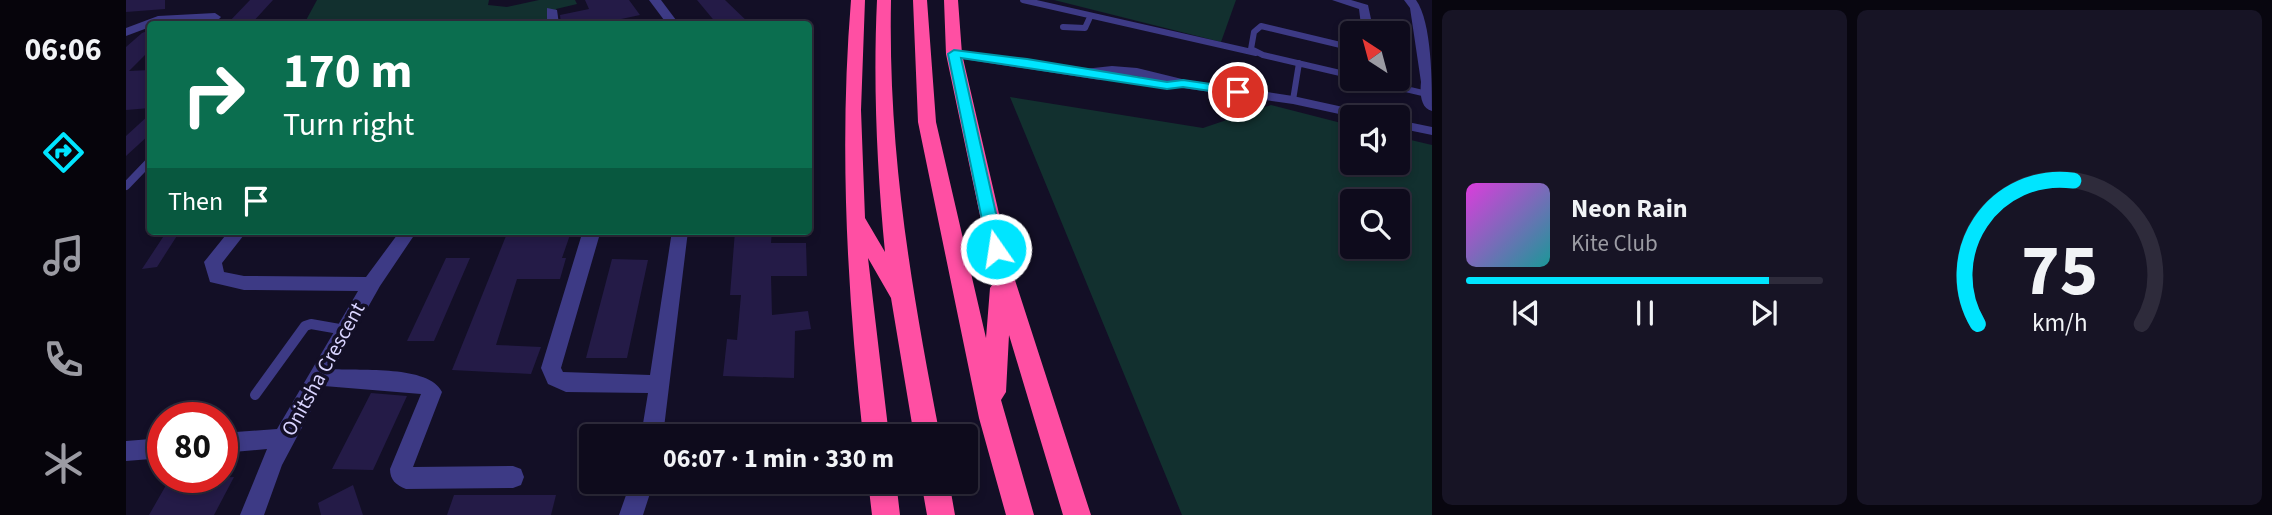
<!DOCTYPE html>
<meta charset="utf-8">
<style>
body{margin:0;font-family:"Source Sans 3",sans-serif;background:#171425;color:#f1f3f6;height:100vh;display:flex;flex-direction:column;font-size:26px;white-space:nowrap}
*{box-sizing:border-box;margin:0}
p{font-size:23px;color:#9b9ba3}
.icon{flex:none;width:38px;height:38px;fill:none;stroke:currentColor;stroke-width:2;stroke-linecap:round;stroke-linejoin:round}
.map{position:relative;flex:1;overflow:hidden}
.side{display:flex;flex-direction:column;gap:10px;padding:10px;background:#08060f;width:840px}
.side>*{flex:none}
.hud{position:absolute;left:21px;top:21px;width:665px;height:214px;border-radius:7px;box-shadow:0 4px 10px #0003,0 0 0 2px #2e2b3b;background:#0b6e4f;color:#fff;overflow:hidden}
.needle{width:46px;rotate:324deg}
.tools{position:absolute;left:1214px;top:21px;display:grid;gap:14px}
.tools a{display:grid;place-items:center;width:70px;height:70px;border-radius:7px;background:#0e0b1c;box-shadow:0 4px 10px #0003,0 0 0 2px #2e2b3b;font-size:35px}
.speed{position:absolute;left:21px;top:402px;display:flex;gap:14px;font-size:35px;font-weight:700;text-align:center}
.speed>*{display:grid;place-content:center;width:91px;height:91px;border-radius:50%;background:#0e0b1c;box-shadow:0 4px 10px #0003,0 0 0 2px #2e2b3b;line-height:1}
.speed .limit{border:10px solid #d22;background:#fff;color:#111}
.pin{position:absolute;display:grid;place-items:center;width:60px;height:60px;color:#fff;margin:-30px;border:4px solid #fff;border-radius:50%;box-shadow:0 2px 7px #0007}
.me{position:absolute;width:77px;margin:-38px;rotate:347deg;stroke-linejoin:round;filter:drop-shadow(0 0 5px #0008)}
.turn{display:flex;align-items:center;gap:24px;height:147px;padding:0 21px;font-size:32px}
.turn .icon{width:91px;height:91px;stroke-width:2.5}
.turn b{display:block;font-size:49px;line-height:60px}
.then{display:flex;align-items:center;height:66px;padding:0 21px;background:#0003;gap:14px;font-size:26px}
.side .widget{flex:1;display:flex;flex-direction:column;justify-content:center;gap:10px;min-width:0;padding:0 24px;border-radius:10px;background:#171425}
.side .dial{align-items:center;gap:0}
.dial svg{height:182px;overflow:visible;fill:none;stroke:#2e2b3b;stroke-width:7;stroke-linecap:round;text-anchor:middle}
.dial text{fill:#f1f3f6;stroke:none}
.song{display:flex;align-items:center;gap:21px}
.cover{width:84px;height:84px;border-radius:10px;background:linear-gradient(135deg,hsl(300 70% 55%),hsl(180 70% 35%))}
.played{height:7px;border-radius:4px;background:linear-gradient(90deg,#00e5ff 85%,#2e2b3b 85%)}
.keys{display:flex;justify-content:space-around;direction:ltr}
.side .tiles{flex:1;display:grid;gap:10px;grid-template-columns:repeat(2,1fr)}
.trip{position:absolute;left:453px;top:424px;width:399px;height:70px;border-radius:7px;background:#0e0b1c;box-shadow:0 4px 10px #0003,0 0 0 2px #2e2b3b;font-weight:700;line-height:70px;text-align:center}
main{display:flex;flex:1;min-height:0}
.dock{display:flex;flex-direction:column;width:126px;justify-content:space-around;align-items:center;background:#06040b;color:#9b9ba3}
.dock .icon{width:49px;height:49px}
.dock .selected{color:#00e5ff}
.dock b{font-size:32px;color:#f1f3f6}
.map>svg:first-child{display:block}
</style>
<main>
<nav class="dock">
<b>06:06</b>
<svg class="icon selected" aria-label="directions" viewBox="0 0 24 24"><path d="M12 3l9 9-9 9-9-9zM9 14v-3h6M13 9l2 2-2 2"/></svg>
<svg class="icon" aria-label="music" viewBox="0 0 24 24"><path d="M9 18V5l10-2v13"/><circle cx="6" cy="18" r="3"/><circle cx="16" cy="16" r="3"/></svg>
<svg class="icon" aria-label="phone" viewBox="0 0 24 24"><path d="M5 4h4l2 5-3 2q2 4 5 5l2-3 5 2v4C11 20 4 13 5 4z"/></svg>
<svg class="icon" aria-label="climate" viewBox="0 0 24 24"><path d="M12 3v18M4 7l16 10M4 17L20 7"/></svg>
</nav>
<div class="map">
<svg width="1306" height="515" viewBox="0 0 1306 515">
<rect width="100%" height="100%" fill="#130f26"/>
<path fill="#12302f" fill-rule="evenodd" d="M191,0H363L362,5L381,7L413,0H449L451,4L430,9L431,19L410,24H178Z
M928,0H1110L1095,42Z
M884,97L1077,128L1145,105L1227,126V163H1272V137L1306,145V515H1056ZM1227,201H1272V247H1227Z"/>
<path fill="#241b47" d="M0,0H39V9L0,12Z
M124,0H147L125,24H101Z
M459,0H503L514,15L472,24L471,21L435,24L434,15L463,9Z
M571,0H599L624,24H591Z
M24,30V50L3,71L24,70V108L0,110V47L16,33Z
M24,114V134L0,156V136Z
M41,231H54L31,267L16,269Z
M382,231L445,232L436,258H440L434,279H391L370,345L415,347L405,374L326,370Z
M609,231H646L645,243H680L681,276H645L646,315L682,311L685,329L669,331L668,378L597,376L601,339L611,340L615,295H604Z
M320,258H344L308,341H281Z
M486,259L522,260L501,358H460Z
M245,393L281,396L247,470L206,469Z
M108,477L88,515H23L43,480Z
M227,485L237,515H195L192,503Z
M328,495H430L425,515H321Z"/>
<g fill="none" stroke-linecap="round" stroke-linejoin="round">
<path stroke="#3d3a85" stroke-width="6" d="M897,0L1130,53
M937,27L959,28L964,17
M1227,48L1135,26L1128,32L1125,49L1137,55L1227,76
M1237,79L1301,94
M1167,100L1173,63"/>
<path stroke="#3d3a85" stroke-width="8" d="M0,186L24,161"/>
<path stroke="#3d3a85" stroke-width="10" d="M129,395L179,326L185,324L219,330"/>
<path fill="#3d3a85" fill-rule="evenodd" d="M523,0H535L553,24H541Z
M1206,0H1225L1242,5L1248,33H1236L1233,9Z
M1278,0H1290C1306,22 1306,83 1306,111C1294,108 1294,92 1295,82L1284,8Z
M421,8L431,10L433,24H421Z
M89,13L95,17L93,19L24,24V27L0,36V28L32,16Z
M828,50L958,69L986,66L1011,68L1060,80L1167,96L1249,114L1251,117H1227L1167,104L1057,88L1011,76L979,74V79L974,80L824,57L822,54Z
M1272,120L1306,127V135L1272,128Z
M103,231H121L96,263L98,272L118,276L240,277L274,231H291L254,286L207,369C235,371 303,365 316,392L287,467L387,466L395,469L398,477L395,485L387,488L280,489C270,485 264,480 264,469L295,394L198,386L156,465L138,515H114L141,449L96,453V433L151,429L232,291L118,290L84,282L78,262Z
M455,231H471L473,237L435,368L437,372L524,375L546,231H562L537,436H515L522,393L440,392L422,384L415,368L455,237Z
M37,438V458L0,461V441Z
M505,481H528L517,515H493Z"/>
<path fill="#ff4fa3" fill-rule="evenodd" d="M725,0H739L735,110L739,218L759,252C751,168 747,85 751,0H765C762,153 785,287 814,436H788L765,298L742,258L763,436H737C721,290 713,146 725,0Z
M787,0H801L810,122L860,338L864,288L868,282L820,54L818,0H832L836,54L887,274L965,515H937L883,335L880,392L875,400L908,515H880L853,418L792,122Z
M742,481H770L774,515H746Z
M795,481H823L829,515H801Z"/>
</g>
<path fill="#00e5ff" stroke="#0095a6" stroke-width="2" d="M828,50L901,59L1041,82L1057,80L1112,88L1118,92L1112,95L1057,87L1041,89L835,58L878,249L870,255L862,249L822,54Z"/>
<g text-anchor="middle" stroke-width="7" stroke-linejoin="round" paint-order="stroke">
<g font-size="21" fill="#d9d4ff" stroke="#130f26">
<text transform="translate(197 369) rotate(-61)" y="7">Onitsha Crescent</text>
</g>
</g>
</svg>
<div class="tools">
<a><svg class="needle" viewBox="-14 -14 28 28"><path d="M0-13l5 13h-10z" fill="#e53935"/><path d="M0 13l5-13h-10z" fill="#9b9ba3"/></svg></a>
<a><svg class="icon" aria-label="sound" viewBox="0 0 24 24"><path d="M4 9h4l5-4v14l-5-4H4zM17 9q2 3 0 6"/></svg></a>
<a><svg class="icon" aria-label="search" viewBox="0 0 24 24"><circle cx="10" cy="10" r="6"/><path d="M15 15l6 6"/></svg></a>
</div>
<div class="speed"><div class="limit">80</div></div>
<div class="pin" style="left:1112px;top:92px;background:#d93025"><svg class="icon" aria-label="arrive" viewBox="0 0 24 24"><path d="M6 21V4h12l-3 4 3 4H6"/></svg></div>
<svg class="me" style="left:870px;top:249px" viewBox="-20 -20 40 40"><circle r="17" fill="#00e5ff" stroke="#fff" stroke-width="3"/><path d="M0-11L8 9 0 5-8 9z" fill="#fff"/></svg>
<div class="trip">06:07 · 1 min · 330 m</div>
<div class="hud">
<div class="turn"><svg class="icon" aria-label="right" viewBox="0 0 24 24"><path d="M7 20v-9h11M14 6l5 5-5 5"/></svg><div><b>170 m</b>Turn right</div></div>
<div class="then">Then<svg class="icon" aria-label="arrive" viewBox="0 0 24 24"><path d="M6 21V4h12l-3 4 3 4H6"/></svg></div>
</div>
</div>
<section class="side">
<div class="tiles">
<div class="widget">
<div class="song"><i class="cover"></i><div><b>Neon Rain</b><p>Kite Club</p></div></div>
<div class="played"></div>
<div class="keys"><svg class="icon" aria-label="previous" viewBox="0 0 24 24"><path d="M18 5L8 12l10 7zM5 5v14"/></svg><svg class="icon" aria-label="pause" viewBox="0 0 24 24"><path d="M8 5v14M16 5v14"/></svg><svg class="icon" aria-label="next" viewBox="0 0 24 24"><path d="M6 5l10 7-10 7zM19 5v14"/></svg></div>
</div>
<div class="widget dial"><svg viewBox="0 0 100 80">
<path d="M14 69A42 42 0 1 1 86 69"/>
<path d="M14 69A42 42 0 0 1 56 6" stroke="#00e5ff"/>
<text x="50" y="56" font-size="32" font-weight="700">75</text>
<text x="50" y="72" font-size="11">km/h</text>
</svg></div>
</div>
</section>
</main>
